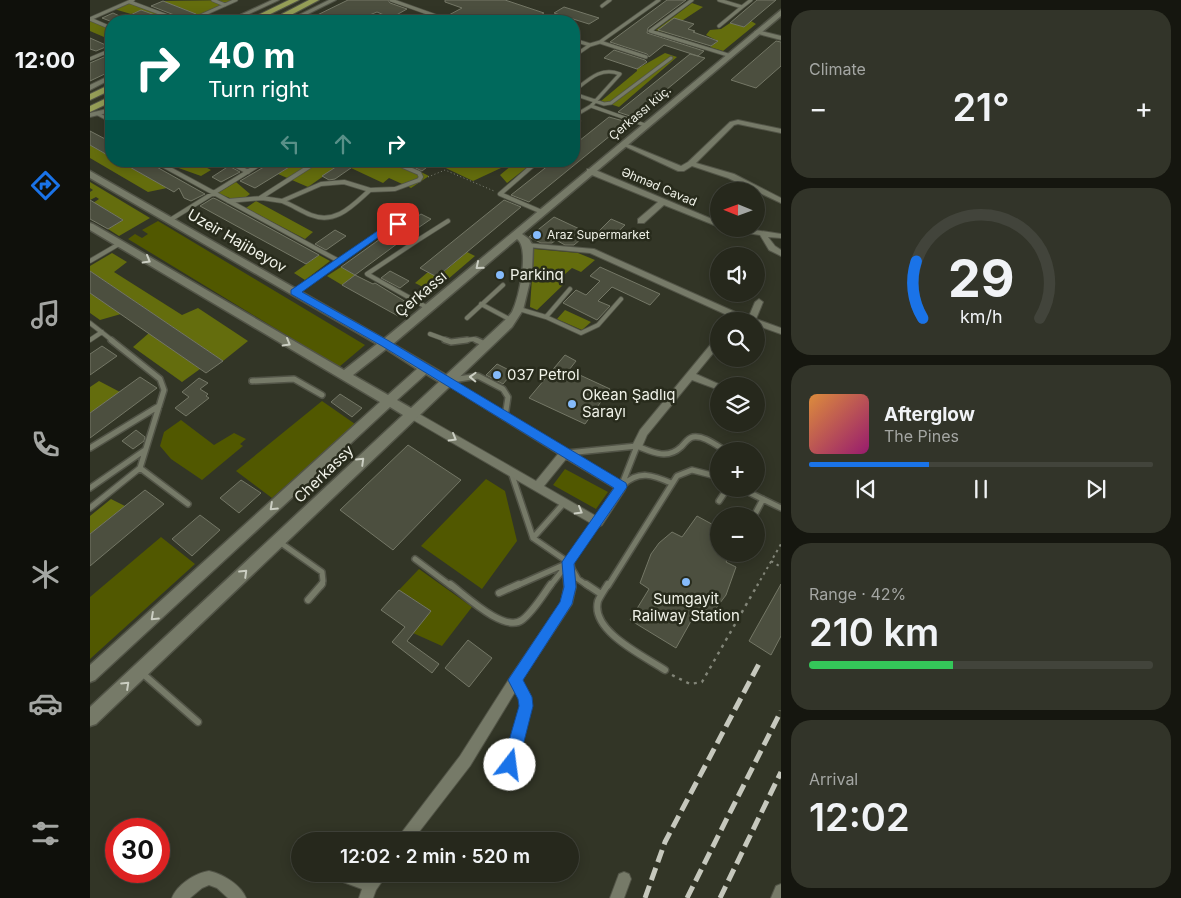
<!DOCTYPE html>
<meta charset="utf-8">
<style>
body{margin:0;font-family:Inter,sans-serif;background:#323429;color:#f1f3f6;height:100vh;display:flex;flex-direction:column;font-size:19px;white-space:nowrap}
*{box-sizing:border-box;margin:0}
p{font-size:16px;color:#a4a6a3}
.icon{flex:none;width:28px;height:28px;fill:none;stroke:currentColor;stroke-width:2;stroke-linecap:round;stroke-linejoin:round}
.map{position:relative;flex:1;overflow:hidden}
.side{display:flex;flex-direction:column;gap:10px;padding:10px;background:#15160f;width:400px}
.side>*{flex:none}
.hud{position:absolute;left:15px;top:15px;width:475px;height:152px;border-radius:20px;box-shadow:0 2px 12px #0003,0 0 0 1px #42443b;background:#00695c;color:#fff;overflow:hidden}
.needle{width:32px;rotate:271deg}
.fabs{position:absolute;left:620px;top:182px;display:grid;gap:10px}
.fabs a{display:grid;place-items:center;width:55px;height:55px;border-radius:50%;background:#26281c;box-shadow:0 2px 12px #0003,0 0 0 1px #42443b;font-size:25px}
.speed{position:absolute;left:15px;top:818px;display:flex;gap:10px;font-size:25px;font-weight:700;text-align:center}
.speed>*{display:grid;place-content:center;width:65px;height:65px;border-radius:50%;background:#26281c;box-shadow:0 2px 12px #0003,0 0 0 1px #42443b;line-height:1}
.speed .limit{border:8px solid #d22;background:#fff;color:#111}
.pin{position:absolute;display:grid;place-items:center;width:42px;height:42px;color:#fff;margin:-21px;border-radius:10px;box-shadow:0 2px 8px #0006}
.me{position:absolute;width:55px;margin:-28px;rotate:15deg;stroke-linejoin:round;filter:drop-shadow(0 0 4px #0008)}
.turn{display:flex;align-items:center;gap:18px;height:105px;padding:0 20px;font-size:22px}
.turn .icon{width:65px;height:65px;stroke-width:2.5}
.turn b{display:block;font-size:35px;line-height:42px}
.lanes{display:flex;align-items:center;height:48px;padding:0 20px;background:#0003;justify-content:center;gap:25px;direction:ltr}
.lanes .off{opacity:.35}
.big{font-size:38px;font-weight:600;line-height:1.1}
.side .widget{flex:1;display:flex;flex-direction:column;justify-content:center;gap:8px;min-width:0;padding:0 18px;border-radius:20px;background:#323429}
.side .dial{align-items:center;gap:0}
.dial svg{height:130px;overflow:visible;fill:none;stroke:#42443b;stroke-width:7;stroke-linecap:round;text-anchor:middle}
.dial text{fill:#f1f3f6;stroke:none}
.song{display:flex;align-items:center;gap:15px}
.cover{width:60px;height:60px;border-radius:8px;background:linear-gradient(135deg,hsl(30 70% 55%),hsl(320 70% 35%))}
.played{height:5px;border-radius:2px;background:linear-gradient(90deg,#1a73e8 35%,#42443b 35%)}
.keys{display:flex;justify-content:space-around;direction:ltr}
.heat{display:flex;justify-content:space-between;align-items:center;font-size:28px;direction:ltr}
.charge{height:8px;border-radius:4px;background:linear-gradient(90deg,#34c759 42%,#42443b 0)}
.trip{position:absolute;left:201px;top:832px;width:288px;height:50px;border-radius:25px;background:#26281c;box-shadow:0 2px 12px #0003,0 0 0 1px #42443b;font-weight:600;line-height:50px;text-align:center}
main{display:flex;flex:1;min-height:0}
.menu{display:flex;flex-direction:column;width:90px;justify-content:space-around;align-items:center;background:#0f100b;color:#a4a6a3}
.menu .icon{width:35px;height:35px}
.menu .on{color:#1a73e8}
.menu b{font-size:22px;color:#f1f3f6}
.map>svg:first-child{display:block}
</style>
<main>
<nav class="menu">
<b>12:00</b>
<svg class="icon on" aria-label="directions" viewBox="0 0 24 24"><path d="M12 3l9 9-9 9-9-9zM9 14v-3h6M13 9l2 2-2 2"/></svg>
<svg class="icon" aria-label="music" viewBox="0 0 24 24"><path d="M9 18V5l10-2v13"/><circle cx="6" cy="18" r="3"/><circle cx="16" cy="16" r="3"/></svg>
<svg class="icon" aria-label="phone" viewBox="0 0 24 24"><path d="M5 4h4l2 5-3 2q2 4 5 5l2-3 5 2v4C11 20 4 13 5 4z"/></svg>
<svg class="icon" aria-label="climate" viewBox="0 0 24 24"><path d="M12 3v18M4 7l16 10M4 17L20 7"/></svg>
<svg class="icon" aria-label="car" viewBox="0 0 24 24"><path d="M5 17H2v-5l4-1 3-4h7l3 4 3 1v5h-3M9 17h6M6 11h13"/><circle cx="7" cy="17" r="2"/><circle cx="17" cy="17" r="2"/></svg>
<svg class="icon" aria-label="filters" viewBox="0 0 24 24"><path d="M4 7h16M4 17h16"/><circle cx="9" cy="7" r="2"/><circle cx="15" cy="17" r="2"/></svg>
</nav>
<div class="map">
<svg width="691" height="898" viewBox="0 0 691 898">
<rect width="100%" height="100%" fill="#323526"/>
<path fill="#515800" d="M68,221L275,345L249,367L38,239L45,234L52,238L58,234L52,230Z
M232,401L265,424L182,498L146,471Z
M91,420L124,445L144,433L156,439L150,444L153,446L112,480L81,459L70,446L74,432Z
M475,469L518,492L506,509L463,485Z
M396,479L415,491L427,541L392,589L331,546Z
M71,537L105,564L0,659V597Z
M329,569L382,607L352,646L323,633L341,611L309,590Z"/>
<path fill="#646d0d" d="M146,0L99,21H65L69,20L50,11L41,14L24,9L40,2L83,18L97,11L73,1Z
M602,3L613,7L590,22L597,29L595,37L566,30Z
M0,19L21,28V40L0,31Z
M661,21L666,24L633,51L620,47L628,41L616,35L620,30L631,29L640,23L654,27Z
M575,53L587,57L529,107L511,101L547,71V69Z
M0,145L21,157V161H29L77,188L58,192L0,158Z
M69,161H104L121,170L111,176Z
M209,161H255L218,187L188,174Z
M258,161H309L339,176L321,188L299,178L293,183L261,168L266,165Z
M341,161H375L381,166L395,161H406L411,168L383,181Z
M427,161H445L417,183L410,175Z
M0,182L60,218L29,236L18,229L33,220L15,209L0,205L9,199L6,197L0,200V192L3,190L0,188Z
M146,182L160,194L149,202L128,193Z
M166,201L223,232L215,239L156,208Z
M444,249L488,253L505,260L491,272L482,268L467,281L473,285L447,310L440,307Z
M377,252L385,256L343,292L325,283L338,272L348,277Z
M22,253L37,262L24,272L92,315L108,308L158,341L133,361L0,271V266Z
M229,255L240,261L215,280L204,273Z
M251,267L265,275L252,285L237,276Z
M0,293L31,314L10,320L0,313Z
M475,310L501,322L492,330L467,319Z
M59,333L110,369L92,382L43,347Z
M9,381L30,392L0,413V387Z
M21,499L35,506L0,534V516Z"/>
<path fill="#4c4f3f" stroke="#747766" d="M258,0H298L300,3L317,9L301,18L287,12L272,18L270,21H215Z
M355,0H415L454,13L440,21H387L374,17L373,21H363L362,18L357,16L372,8L355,2Z
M577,0H596L558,28L557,33L614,51L608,56L574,45L559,57L557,54L520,42Z
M667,0H686L654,27L640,23Z
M73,1L106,14L94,21L92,18L61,6Z
M474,7L509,18L499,24L464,13Z
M51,10L82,21H20L12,18L23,13L34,18Z
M584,18L604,24L598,29L605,31L603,32L628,41L621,46L568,30Z
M0,38L18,46L6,51L0,49Z
M686,41L691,42V66L666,88L641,80Z
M524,50L555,60L557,62L547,69L514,58Z
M600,54L615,58L543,117L528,112Z
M14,57L21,59V71L0,81V63Z
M519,117L537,122L439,202L421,195L464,161H484V145Z
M0,131L21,142V157L0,145Z
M29,161H56L115,194L101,201L94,198L89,188L84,192Z
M184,161H209L165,188L150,181Z
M255,161H271L245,179L239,180L232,176Z
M311,161H345L332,171Z
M139,166L150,172L131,182L122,177Z
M123,198L126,199L229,255L216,264L110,206Z
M0,200L33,220L18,229L0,219Z
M414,200L431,207L347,277L330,268Z
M331,214L341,219L325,230L316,224Z
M464,217L498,233L484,245H475L466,240L462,243H451L439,237Z
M521,219L535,225L519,240L506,234Z
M304,229L319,235L265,275L251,267Z
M245,230L256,236L236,250L225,244Z
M510,267L570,294L560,305L522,287L508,301L520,306L507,320L473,303L486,290L496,295L510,281L500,276Z
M0,271L133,361L116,373L0,293Z
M300,271L319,281L310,288L291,278Z
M265,275L283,284L285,283L321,305L308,316L252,285Z
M12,346L27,356L0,375V354Z
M475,355L486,361L479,370L520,389L495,424L439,398Z
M407,364L423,372L413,384L396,375Z
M50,377L67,388L0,438V413Z
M109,378L118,383L110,389L118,394L116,396L119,398L96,416L85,408L99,397L92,392Z
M250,394L272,408L262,417L241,402Z
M46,430L55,437L54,441L43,449L32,441Z
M318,445L371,480L303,550L250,510Z
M151,480L171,493L149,513L130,498Z
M55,490L74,504L0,566V534Z
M110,515L130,530L102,556L82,539Z
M607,516L629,528V554H641L636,562L646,567L636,595L627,607L615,620L605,614L586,648L540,620L559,589L550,583L561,554L569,543L582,532L592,537Z
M691,584V636L681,655L659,641Z
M309,590L341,611L317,641L349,664L342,673L302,642L315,627L291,610Z
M378,640L402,658L379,687L355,668Z"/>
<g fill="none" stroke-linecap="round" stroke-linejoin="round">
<defs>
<path id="service-far3" d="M123,0L135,5
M301,0L360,21
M602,0L560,31L638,55
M629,0L652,7L661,0
M40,2L91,21
M512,6L520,0
M0,19L43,0
M0,19L21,28
M99,21L146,0
M273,21L284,16L300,21
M629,26L652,7
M484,40L500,45L484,56
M510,42L556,57
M500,45L510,42L569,0
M0,59L14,53L21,56
M484,91C498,80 511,66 530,74L501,106
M484,94L514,104L521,103L581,58
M8,114L21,121
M484,116L501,106L555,125
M484,131L489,121L485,115"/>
<path id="service-far2" d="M65,161L249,261L302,224C313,225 322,230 328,240L277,274L338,308
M137,161L158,172
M448,161L410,194L452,212
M254,182L280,190C263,205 246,225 221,215C211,211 202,205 192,201L231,184Z
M280,190L305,189L329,180L331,177L329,173L301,161
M170,198L228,161
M138,201L172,198L192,201
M80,220L175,161
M328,240L358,221
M0,261L29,244
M205,292L249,261
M391,304L421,320
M429,309L456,317L491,333L508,325L531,299
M456,317L480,289
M377,318L413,285
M0,323L23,341
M340,334L359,341
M0,340L12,332
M368,341L384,339L389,341"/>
<path id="service-far1" d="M21,340L70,379L74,390L50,468L98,504
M355,340L361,342L377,340
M386,340L395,344
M362,380L388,376L413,389L418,397L415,417
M162,381L204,379L232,395
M547,446C562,452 577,460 591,447C595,443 598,438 603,437C614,435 627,446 636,451
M0,448L69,406
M477,453L547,446L531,487
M421,472L443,538L478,562
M533,485C549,470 563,475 581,483
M0,488L55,450
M652,489L691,508
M629,501L637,489
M0,508L50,468
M664,516L673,499
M443,538L474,503
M188,541L232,572L233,581L231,586
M325,559L361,586
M426,586L478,563
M460,586L476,566
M498,586L488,579L478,562L508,522
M518,586L587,476L602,470L629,477"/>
<path id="service" d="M360,584C375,595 414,633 432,620C443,612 453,595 461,584
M496,584L511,594
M518,584C515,589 510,596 508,601C500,631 554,656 575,670
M409,593L429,584
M218,600L232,584
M52,673L108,722"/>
<path id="minor" d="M182,0H189L144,21H137Z
M239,0H246L204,21H197Z
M667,30L691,36V40L665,33L664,32Z
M21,75V79L0,90V85Z
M21,108V112L0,117V113Z
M648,120L691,129V133L648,124L644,125L606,163L644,174L691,198V203L638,178L602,166L594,171H588L530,144L535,143L591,166L598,162L640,122Z
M497,169H503L629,222V227L574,205L554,223H548V219L568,202L497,173Z
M639,229H658L691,234V238L678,237L685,246L691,250V256L679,250L670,235L643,231Z
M435,243L504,249L652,315L653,317L652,319H646L500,253L438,247H435Z
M669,299L673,302L666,319L691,328V334L666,325V321H657L665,302Z
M629,337V346L606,374L633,386H629V390L602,380L557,435L551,449H543L542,446L550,430L626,338Z
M357,378L535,484L536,487L535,490L512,525L508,527L504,525L318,417L316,414L318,411H324L446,481L468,454L354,383L352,381L354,379ZM476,459L524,488L506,516L454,486Z
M478,557L482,559L484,562L486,587L482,604L432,680L441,697L442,706L425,770L420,772L415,770L413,765L430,706L429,698L425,692L380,766L322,841H307L309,836L370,756L421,676L471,602L474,587L472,562L474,559Z
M119,871C133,874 151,885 156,898H138L127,888L119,885L112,888L100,898H82C87,885 105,873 119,871Z
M534,872L539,874L541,879L534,898H520L529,874Z
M243,874H270L278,877L281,874H297L286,890L283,898H269L272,889L245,879Z
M691,884V898H681L686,886Z"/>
<path id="tertiary" d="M691,10V16L432,234L439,239L443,246L442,273L433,310L422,327L6,724L0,726V707L313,415L300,407L5,680L0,682V665L290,402L0,230V223L3,224L254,370L287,344L0,178V171L294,339ZM427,239C440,248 429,298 422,312C420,315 417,318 414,321L356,375L303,344ZM296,349L327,369L298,395L263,375ZM336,374L349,382L321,408L307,400Z"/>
<path id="primary" d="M199,0H209L166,21H156Z
M219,0H229L199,16L192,14Z
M21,84V90L0,100V94Z
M21,96V102L0,112V106Z"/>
</defs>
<use href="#service-far3" stroke="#525447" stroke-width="4.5"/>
<use href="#service-far2" stroke="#525447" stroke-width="5.5"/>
<use href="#service-far1" stroke="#525447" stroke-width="8"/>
<use href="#service" stroke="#525447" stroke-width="9"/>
<use href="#minor" stroke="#525447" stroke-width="2"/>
<use href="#tertiary" stroke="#525447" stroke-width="3"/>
<use href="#primary" stroke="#525447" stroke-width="2"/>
<path stroke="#828578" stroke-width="1" stroke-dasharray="1 2.5" stroke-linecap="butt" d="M434,20L437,21
M338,177L355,170L404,191"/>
<path stroke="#828578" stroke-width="2" stroke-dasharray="2.5 4" stroke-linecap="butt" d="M681,561L691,567
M667,586L691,544"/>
<path stroke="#828578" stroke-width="2.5" stroke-dasharray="3 5" stroke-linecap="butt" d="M582,675L600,684L612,682L668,584"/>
<use href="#service-far3" stroke="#767a68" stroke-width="3"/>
<use href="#service-far2" stroke="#767a68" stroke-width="4"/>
<use href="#service-far1" stroke="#767a68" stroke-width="5"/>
<use href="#service" stroke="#767a68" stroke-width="6"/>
<use href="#minor" fill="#767a68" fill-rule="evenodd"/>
<use href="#tertiary" fill="#767a68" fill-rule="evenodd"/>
<use href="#primary" fill="#959e57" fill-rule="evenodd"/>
<path stroke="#c6c8bd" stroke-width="5" stroke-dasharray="13 6" stroke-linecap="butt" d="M555,898L575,842L671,660
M597,898L691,711
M630,898L691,772"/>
</g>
<defs><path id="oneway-chevron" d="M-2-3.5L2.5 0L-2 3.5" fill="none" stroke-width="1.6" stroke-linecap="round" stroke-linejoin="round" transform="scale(1.25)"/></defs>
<g stroke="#cbcec2">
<use href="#oneway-chevron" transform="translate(57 260) rotate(30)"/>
<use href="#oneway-chevron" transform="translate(389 266) rotate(140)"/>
<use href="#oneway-chevron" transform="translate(197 343) rotate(30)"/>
<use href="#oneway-chevron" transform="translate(383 377) rotate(-178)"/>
<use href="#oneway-chevron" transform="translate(363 438) rotate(30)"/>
<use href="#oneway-chevron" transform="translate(271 461) rotate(-44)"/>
<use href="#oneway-chevron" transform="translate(183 507) rotate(137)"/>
<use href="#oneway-chevron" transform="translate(489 511) rotate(30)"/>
<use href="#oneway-chevron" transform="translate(154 573) rotate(-44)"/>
<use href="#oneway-chevron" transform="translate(64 617) rotate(137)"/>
<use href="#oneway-chevron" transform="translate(36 685) rotate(-43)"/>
</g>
<path fill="#1a73e8" stroke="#114b97" d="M302,221L313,224L304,226L212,292L299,341L536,483L537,487L484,564L486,587L482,604L433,680L442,697L443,706L428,765L425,771L420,773L415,771L412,765L429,706L428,699L418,680L470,602L474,587L472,562L474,559L524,488L292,346L201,294V290Z"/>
<g fill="#85bbfb" stroke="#282b1c" stroke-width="2">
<circle cx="447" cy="235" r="5"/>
<circle cx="410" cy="275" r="5"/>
<circle cx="407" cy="375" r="5"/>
<circle cx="482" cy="404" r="5"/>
<circle cx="596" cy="582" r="5"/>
</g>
<g text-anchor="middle" stroke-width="5" stroke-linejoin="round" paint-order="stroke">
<g font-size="12" fill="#f0f2e8" stroke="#282b1c">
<text transform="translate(550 113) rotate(-40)" y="4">Çerkassı küç.</text>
<text transform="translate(569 187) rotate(23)" y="4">Əhməd Cavad</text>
</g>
<g font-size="12" fill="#f0f2e8" stroke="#282b1c" text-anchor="start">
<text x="457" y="239">Araz Supermarket</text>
</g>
<g font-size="15" fill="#f0f2e8" stroke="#282b1c">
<text transform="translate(147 241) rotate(30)" y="5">Uzeir Hajibeyov</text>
<text transform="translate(331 294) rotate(-40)" y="5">Çerkassı</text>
<text transform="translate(234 474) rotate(-44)" y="5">Cherkassy</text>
</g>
<g font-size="15" fill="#f0f2e8" stroke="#282b1c" text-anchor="start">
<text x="420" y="280">Parkinq</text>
<text x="417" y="380">037 Petrol</text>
<text x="492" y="400">Okean Şadlıq<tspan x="492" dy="17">Sarayı</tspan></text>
<text x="596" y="604" text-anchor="middle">Sumgayit<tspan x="596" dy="17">Railway Station</tspan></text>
</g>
</g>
</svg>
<div class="fabs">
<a><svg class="needle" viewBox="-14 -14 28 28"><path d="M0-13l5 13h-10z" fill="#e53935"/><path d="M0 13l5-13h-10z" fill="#a4a6a3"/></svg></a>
<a><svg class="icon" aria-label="sound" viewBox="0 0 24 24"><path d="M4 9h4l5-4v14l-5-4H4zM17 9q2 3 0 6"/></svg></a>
<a><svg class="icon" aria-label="search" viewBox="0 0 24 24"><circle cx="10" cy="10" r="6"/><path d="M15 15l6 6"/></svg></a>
<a><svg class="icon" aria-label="layers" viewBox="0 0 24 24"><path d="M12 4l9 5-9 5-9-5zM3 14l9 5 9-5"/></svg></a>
<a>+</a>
<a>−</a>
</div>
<div class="speed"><div class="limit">30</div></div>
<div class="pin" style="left:308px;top:224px;background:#d93025"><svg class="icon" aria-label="arrive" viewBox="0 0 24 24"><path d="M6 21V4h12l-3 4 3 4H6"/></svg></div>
<svg class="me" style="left:420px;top:765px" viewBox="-20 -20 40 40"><circle r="19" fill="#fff"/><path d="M0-13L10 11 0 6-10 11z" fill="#1a73e8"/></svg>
<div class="trip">12:02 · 2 min · 520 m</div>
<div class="hud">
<div class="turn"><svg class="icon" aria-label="right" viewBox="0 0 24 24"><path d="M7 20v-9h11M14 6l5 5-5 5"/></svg><div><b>40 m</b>Turn right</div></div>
<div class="lanes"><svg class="icon off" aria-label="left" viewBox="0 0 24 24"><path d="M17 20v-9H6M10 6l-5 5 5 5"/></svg><svg class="icon off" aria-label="ahead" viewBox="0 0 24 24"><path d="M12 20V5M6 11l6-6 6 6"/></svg><svg class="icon" aria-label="right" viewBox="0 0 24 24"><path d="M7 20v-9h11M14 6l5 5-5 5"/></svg></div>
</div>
</div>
<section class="side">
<div class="widget"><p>Climate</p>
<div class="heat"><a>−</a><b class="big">21°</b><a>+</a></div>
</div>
<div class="widget dial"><svg viewBox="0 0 100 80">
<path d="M14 69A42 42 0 1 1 86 69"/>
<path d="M14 69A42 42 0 0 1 10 34" stroke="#1a73e8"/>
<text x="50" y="56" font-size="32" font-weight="700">29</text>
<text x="50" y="72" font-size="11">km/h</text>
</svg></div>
<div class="widget">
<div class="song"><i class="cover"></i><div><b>Afterglow</b><p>The Pines</p></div></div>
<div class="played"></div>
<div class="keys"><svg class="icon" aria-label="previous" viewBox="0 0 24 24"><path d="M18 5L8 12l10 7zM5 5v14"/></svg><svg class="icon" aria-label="pause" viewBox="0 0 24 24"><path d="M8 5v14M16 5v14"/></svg><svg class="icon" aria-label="next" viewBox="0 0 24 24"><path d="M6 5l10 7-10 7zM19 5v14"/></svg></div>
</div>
<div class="widget"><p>Range · 42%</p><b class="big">210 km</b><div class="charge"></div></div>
<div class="widget"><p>Arrival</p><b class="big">12:02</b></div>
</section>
</main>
